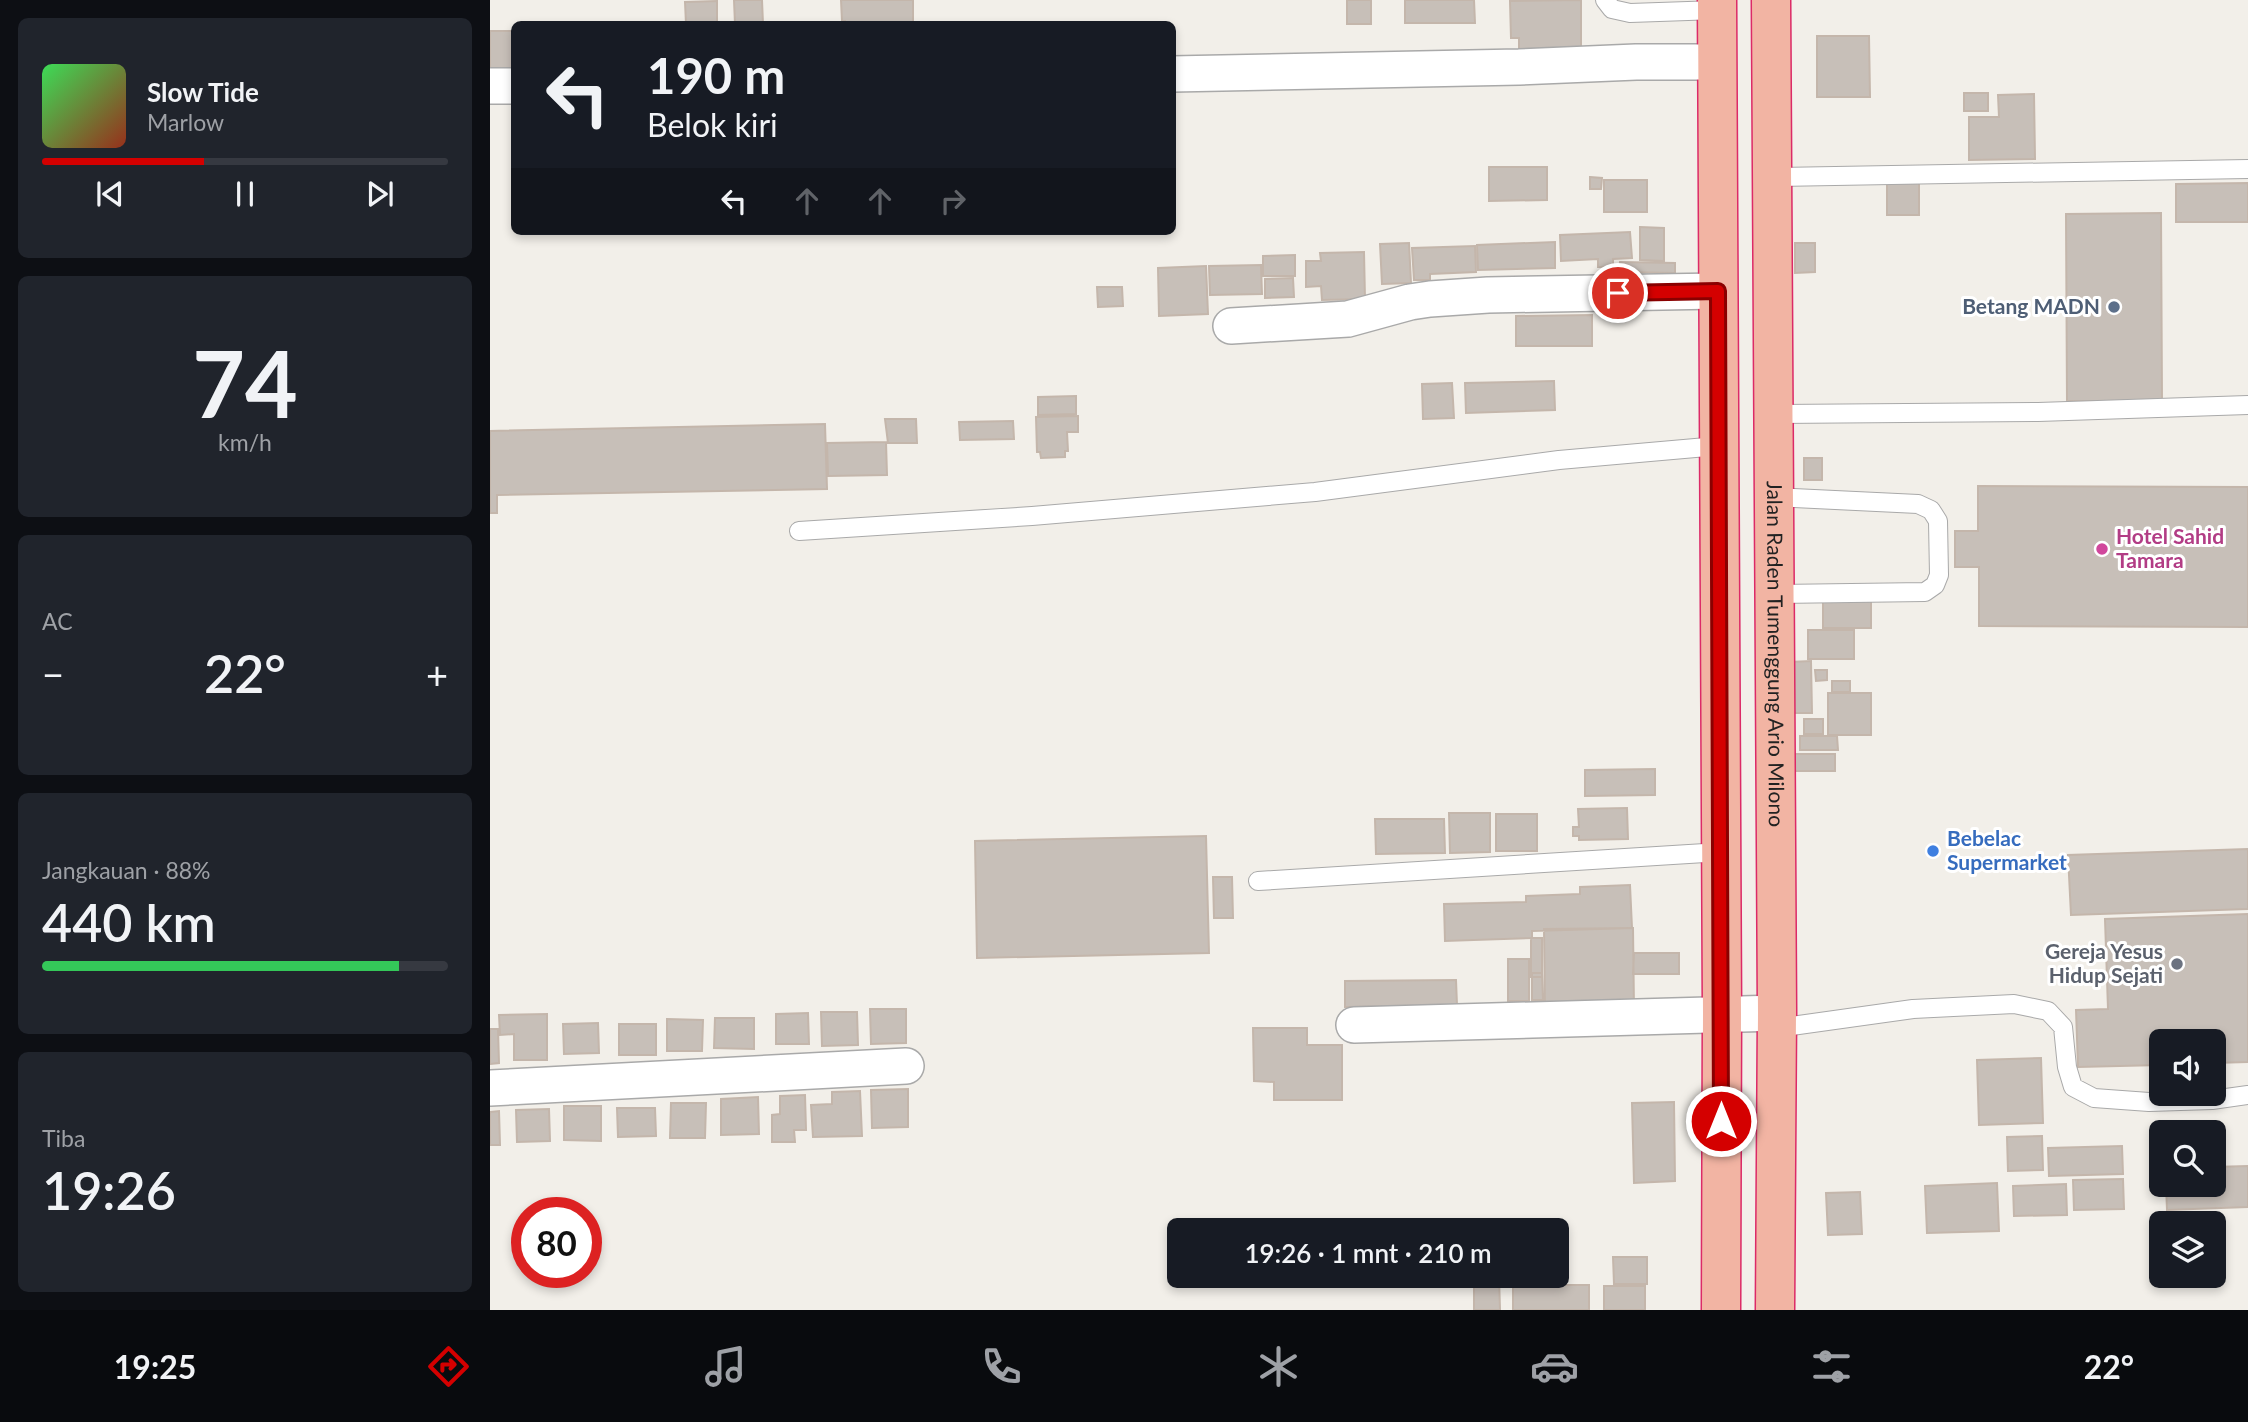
<!DOCTYPE html>
<html lang="id">
<meta charset="utf-8">
<style>
body{margin:0;font-family:Lato,sans-serif;background:#20242c;color:#f1f3f6;height:100vh;display:flex;flex-direction:column;font-size:26px;white-space:nowrap}
*{box-sizing:border-box;margin:0}
p{font-size:23px;color:#9ea1a6}
.icon{flex:none;width:38px;height:38px;fill:none;stroke:currentColor;stroke-width:2;stroke-linecap:round;stroke-linejoin:round}
.map{position:relative;flex:1;overflow:hidden}
.sheet{display:flex;flex-direction:column;gap:18px;padding:18px;background:#0d0f14;width:490px}
.sheet>*{flex:none}
.banner{position:absolute;left:21px;top:21px;width:665px;height:214px;border-radius:10px;box-shadow:0 4px 10px #0003;background:#171b24;color:#f1f3f6;overflow:hidden}
.controls{position:absolute;left:1659px;top:1029px;display:grid;gap:14px}
.controls a{display:grid;place-items:center;width:77px;height:77px;border-radius:10px;background:#171b24;box-shadow:0 4px 10px #0003;font-size:35px}
.speed{position:absolute;left:21px;top:1197px;display:flex;gap:14px;font-size:35px;font-weight:700;text-align:center}
.speed>*{display:grid;place-content:center;width:91px;height:91px;border-radius:50%;background:#171b24;box-shadow:0 4px 10px #0003;line-height:1}
.speed .limit{border:10px solid #d22;background:#fff;color:#111}
.pin{position:absolute;display:grid;place-items:center;width:60px;height:60px;color:#fff;margin:-30px;border:4px solid #fff;border-radius:50%;box-shadow:0 2px 7px #0007}
.me{position:absolute;width:77px;margin:-38px;rotate:0deg;stroke-linejoin:round;filter:drop-shadow(0 0 5px #0008)}
.turn{display:flex;align-items:center;gap:24px;height:147px;padding:0 21px;font-size:32px}
.turn .icon{width:91px;height:91px;stroke-width:2.5}
.turn b{display:block;font-size:49px;line-height:60px}
.lanes{display:flex;align-items:center;height:66px;padding:0 21px;background:#0003;justify-content:center;gap:35px;direction:ltr}
.lanes .off{opacity:.35}
.big{font-size:52px;font-weight:600;line-height:1.1}
.sheet .widget{flex:1;display:flex;flex-direction:column;justify-content:center;gap:10px;min-width:0;padding:0 24px;border-radius:10px;background:#20242c}
.sheet .dial{align-items:center;gap:0}
.dial b{font-size:91px;line-height:1}
.song{display:flex;align-items:center;gap:21px}
.cover{width:84px;height:84px;border-radius:10px;background:linear-gradient(135deg,hsl(130 70% 55%),hsl(10 70% 35%))}
.played{height:7px;border-radius:4px;background:linear-gradient(90deg,#d40000 40%,#363941 40%)}
.keys{display:flex;justify-content:space-around;direction:ltr}
.heat{display:flex;justify-content:space-between;align-items:center;font-size:38px;direction:ltr}
.charge{height:10px;border-radius:5px;background:linear-gradient(90deg,#34c759 88%,#363941 0)}
.trip{position:absolute;left:677px;top:1218px;width:402px;height:70px;border-radius:10px;background:#171b24;box-shadow:0 4px 10px #0003;font-weight:600;line-height:70px;text-align:center}
.menu{display:flex;height:112px;justify-content:space-around;align-items:center;background:#090b0e;color:#9ea1a6}
.menu .icon{width:49px;height:49px}
.menu .selected{color:#d40000}
.menu b{font-size:32px;color:#f1f3f6}
main{display:flex;flex:1;min-height:0}
.map>svg:first-child{display:block}
</style>
<main>
<section class="sheet">
<div class="widget">
<div class="song"><i class="cover"></i><div><b>Slow Tide</b><p>Marlow</p></div></div>
<div class="played"></div>
<div class="keys"><svg class="icon" aria-label="previous" viewBox="0 0 24 24"><path d="M18 5L8 12l10 7zM5 5v14"/></svg><svg class="icon" aria-label="pause" viewBox="0 0 24 24"><path d="M8 5v14M16 5v14"/></svg><svg class="icon" aria-label="next" viewBox="0 0 24 24"><path d="M6 5l10 7-10 7zM19 5v14"/></svg></div>
</div>
<div class="widget dial"><b>74</b><p>km/h</p></div>
<div class="widget"><p>AC</p>
<div class="heat"><a>−</a><b class="big">22°</b><a>+</a></div>
</div>
<div class="widget"><p>Jangkauan · 88%</p><b class="big">440 km</b><div class="charge"></div></div>
<div class="widget"><p>Tiba</p><b class="big">19:26</b></div>
</section>
<div class="map">
<svg width="1758" height="1310" viewBox="0 0 1758 1310">
<rect width="100%" height="100%" fill="#f2efe9"/>
<path fill="#c7bfb8" stroke="#c4b6ab" stroke-width="2" d="M244,0H272L273,24H245Z
M351,0H423V22H387V24H355V21H352Z
M857,0H881V24H857Z
M915,0H984L985,23H915Z
M1091,0V49H1029V38H1021L1020,1Z
M227,1V24H196L195,2Z
M0,31H24V81H0Z
M1327,36H1379L1380,97H1327Z
M1474,93H1498V111H1474Z
M1544,94L1545,159L1479,160V117H1509L1508,95Z
M999,167H1057V200L999,201Z
M1100,177L1112,178L1111,189H1100Z
M1397,178H1429V215H1397Z
M1114,180H1157V212H1114Z
M1758,183V222H1686V184Z
M1671,213L1672,401H1577L1576,214Z
M1150,227L1174,228V261L1150,260Z
M1140,232L1142,258L1123,259V267H1108V259L1071,261L1070,235Z
M1065,242V268L988,270L987,245Z
M919,243L921,283L892,284L890,244Z
M1305,243H1325V272L1305,273Z
M985,246L986,272L940,274V280H924L922,248Z
M874,252L875,299L832,300L831,286L816,287V261H831L830,253Z
M805,255V276H773V256Z
M1130,262L1185,263V273L1129,272Z
M771,265L772,294L720,295L719,266Z
M716,266L718,314L669,316L668,268Z
M803,278L804,297L775,298V279Z
M607,287H632L633,306L608,307Z
M1102,315V346H1026V316Z
M1064,381L1065,410L976,413L975,383Z
M962,383L964,418L933,419L932,384Z
M586,396V414L548,415V397Z
M588,416V432H577L578,451H575V457L551,458L550,452H547L546,417Z
M395,419H426L427,443H398Z
M523,421L524,439L470,440L469,422Z
M335,424L337,489L7,495V513H0V431Z
M396,442L397,475L338,476L337,443Z
M1314,458H1332V480H1314Z
M1488,486L1758,487V627L1489,626V567H1465V531H1488Z
M1333,598H1381V628H1333Z
M1318,630H1364V659H1318Z
M1321,661L1322,713H1300V662Z
M1325,670H1337V680L1326,681Z
M1342,681H1360V692H1342Z
M1338,693H1381V735H1338Z
M1314,719H1333V734H1314Z
M1310,736H1347L1348,750H1310Z
M1303,754H1345V771H1303Z
M1165,769V795L1095,796V770Z
M1137,808L1138,839L1089,840V836H1083V827H1089L1088,809Z
M959,813H1000V852L960,853Z
M1006,814H1047V851H1006Z
M885,819H954L955,853L886,854Z
M716,836L719,953L487,958L485,841Z
M1758,849V909L1581,915L1578,855Z
M723,877H742L743,918H724Z
M1140,885L1142,928L1042,931V938L955,941L954,904L1036,902V896L1090,894V887Z
M1758,914V1062L1724,1063V1041H1671V1065L1588,1067L1586,1010L1618,1009L1615,919Z
M1143,928L1144,1010L1055,1012L1054,929Z
M1041,938H1052V977H1041Z
M1144,953H1189V974H1143Z
M1018,959H1039V1001H1018Z
M1042,973H1052L1053,1000H1042Z
M966,980L967,1005L855,1007V981Z
M380,1009H416V1043L381,1044Z
M331,1012H367L368,1045L332,1046Z
M318,1013L319,1044H286V1014Z
M57,1014V1060H24V1034L10,1035L9,1015Z
M225,1018H264V1049L224,1048Z
M177,1019L213,1020L212,1051H177Z
M108,1023L109,1053L74,1054L73,1024Z
M129,1024H166V1055H129Z
M763,1028H817V1045H852V1100H784V1082L764,1081Z
M0,1029H8L9,1063L0,1064Z
M1551,1058L1553,1123L1489,1125L1487,1060Z
M418,1089V1127L382,1128L381,1090Z
M370,1091L372,1136L323,1137L321,1105L342,1104V1092Z
M315,1095L316,1130H304L305,1142H282V1115L290,1114V1096Z
M268,1097L269,1134L231,1135V1099Z
M1184,1102L1185,1181L1144,1183L1142,1103Z
M181,1103H216L215,1138H180Z
M74,1106H111V1141L74,1140Z
M127,1108H165L166,1136L128,1137Z
M59,1109L60,1141L27,1142L26,1110Z
M9,1111L10,1145H0V1112Z
M1552,1136L1553,1170L1518,1171L1517,1137Z
M1632,1146L1633,1174L1559,1176L1558,1148Z
M1758,1166V1207L1677,1210L1676,1185H1724V1167Z
M1633,1179L1634,1209L1584,1210L1583,1180Z
M1507,1183L1509,1231L1437,1233L1435,1186Z
M1576,1184L1577,1215L1524,1216L1523,1186Z
M1370,1192L1372,1234L1338,1235L1336,1193Z
M1123,1257H1157V1284H1124Z
M984,1276H1009L1010,1310H984Z
M1023,1285H1099V1310H1023Z
M1114,1286H1155V1310H1114Z"/>
<g fill="none" stroke-linecap="round" stroke-linejoin="round">
<defs>
<path id="service" d="M1115,0L1122,9L1140,13L1227,10
M1283,177L1758,169
M1283,414L1548,412L1758,405
M1283,497L1428,504L1441,510L1448,521L1449,575L1445,585L1435,592L1283,594
M309,531L542,516L825,492L1069,460L1228,446
M768,881L1231,852
M1287,1028L1423,1009L1524,1004L1558,1011L1573,1027L1577,1067L1583,1087L1604,1098L1659,1102L1722,1100L1758,1095"/>
<path id="minor" d="M682,74L1029,67L1146,62H1228
M0,86H24
M741,326L858,319L920,302L940,299L998,295L1228,291
M864,1025L1287,1013
M0,1088L416,1066"/>
<g id="trunk">
<path d="M1227,0L1232,1013L1231,1310"/>
<path id="s1" d="M1281,0L1287,1013L1285,1310"/>
</g>
</defs>
<use href="#service" stroke="#a9a9a9" stroke-width="20"/>
<use href="#minor" stroke="#a9a9a9" stroke-width="38"/>
<use href="#trunk" stroke="#dc2a67" stroke-width="41"/>
<use href="#service" stroke="#fff" stroke-width="18"/>
<use href="#minor" stroke="#fff" stroke-width="35"/>
<use href="#trunk" stroke="#f2b4a3" stroke-width="38"/>
</g>
<g fill="none" stroke-linecap="round" stroke-linejoin="round">
<defs>
<path id="route" d="M1128,293L1228,291L1231,1121"/>
</defs>
<use href="#route" stroke="#8a0000" stroke-width="18"/>
<use href="#route" stroke="#d40000" stroke-width="12"/>
</g>
<circle fill="#5c6f8a" stroke="#fff" stroke-width="2.5" cx="1624" cy="307" r="7"/>
<circle fill="#d1479c" stroke="#fff" stroke-width="2.5" cx="1612" cy="549" r="7"/>
<circle fill="#3f7fe0" stroke="#fff" stroke-width="2.5" cx="1443" cy="851" r="7"/>
<circle fill="#6b7280" stroke="#fff" stroke-width="2.5" cx="1687" cy="964" r="7"/>
<g text-anchor="middle" stroke-width="6" stroke-linejoin="round" paint-order="stroke">
<g font-size="21" font-weight="bold" fill="#4e5e75" stroke="#fff" text-anchor="end">
<text x="1610" y="314">Betang MADN</text>
</g>
<g font-size="21" font-weight="bold" fill="#b23c85" stroke="#fff" text-anchor="start">
<text x="1626" y="544">Hotel Sahid<tspan x="1626" dy="24">Tamara</tspan></text>
</g>
<g font-size="21" fill="#222" stroke="#fff">
<text dy="7" stroke="none"><textPath href="#s1" startOffset="654">Jalan Raden Tumenggung Ario Milono</textPath></text>
</g>
<g font-size="21" font-weight="bold" fill="#366cbe" stroke="#fff" text-anchor="start">
<text x="1457" y="846">Bebelac<tspan x="1457" dy="24">Supermarket</tspan></text>
</g>
<g font-size="21" font-weight="bold" fill="#5b616d" stroke="#fff" text-anchor="end">
<text x="1673" y="959">Gereja Yesus<tspan x="1673" dy="24">Hidup Sejati</tspan></text>
</g>
</g>
</svg>
<div class="controls">
<a><svg class="icon" aria-label="sound" viewBox="0 0 24 24"><path d="M4 9h4l5-4v14l-5-4H4zM17 9q2 3 0 6"/></svg></a>
<a><svg class="icon" aria-label="search" viewBox="0 0 24 24"><circle cx="10" cy="10" r="6"/><path d="M15 15l6 6"/></svg></a>
<a><svg class="icon" aria-label="layers" viewBox="0 0 24 24"><path d="M12 4l9 5-9 5-9-5zM3 14l9 5 9-5"/></svg></a>
</div>
<div class="speed"><div class="limit">80</div></div>
<div class="pin" style="left:1128px;top:293px;background:#d93025"><svg class="icon" aria-label="arrive" viewBox="0 0 24 24"><path d="M6 21V4h12l-3 4 3 4H6"/></svg></div>
<svg class="me" style="left:1231px;top:1121px" viewBox="-20 -20 40 40"><circle r="17" fill="#d40000" stroke="#fff" stroke-width="3"/><path d="M0-11L8 9 0 5-8 9z" fill="#fff"/></svg>
<div class="trip">19:26 · 1 mnt · 210 m</div>
<div class="banner">
<div class="turn"><svg class="icon" aria-label="left" viewBox="0 0 24 24"><path d="M17 20v-9H6M10 6l-5 5 5 5"/></svg><div><b>190 m</b>Belok kiri</div></div>
<div class="lanes"><svg class="icon" aria-label="left" viewBox="0 0 24 24"><path d="M17 20v-9H6M10 6l-5 5 5 5"/></svg><svg class="icon off" aria-label="ahead" viewBox="0 0 24 24"><path d="M12 20V5M6 11l6-6 6 6"/></svg><svg class="icon off" aria-label="ahead" viewBox="0 0 24 24"><path d="M12 20V5M6 11l6-6 6 6"/></svg><svg class="icon off" aria-label="right" viewBox="0 0 24 24"><path d="M7 20v-9h11M14 6l5 5-5 5"/></svg></div>
</div>
</div>
</main>
<nav class="menu">
<b>19:25</b>
<svg class="icon selected" aria-label="directions" viewBox="0 0 24 24"><path d="M12 3l9 9-9 9-9-9zM9 14v-3h6M13 9l2 2-2 2"/></svg>
<svg class="icon" aria-label="music" viewBox="0 0 24 24"><path d="M9 18V5l10-2v13"/><circle cx="6" cy="18" r="3"/><circle cx="16" cy="16" r="3"/></svg>
<svg class="icon" aria-label="phone" viewBox="0 0 24 24"><path d="M5 4h4l2 5-3 2q2 4 5 5l2-3 5 2v4C11 20 4 13 5 4z"/></svg>
<svg class="icon" aria-label="climate" viewBox="0 0 24 24"><path d="M12 3v18M4 7l16 10M4 17L20 7"/></svg>
<svg class="icon" aria-label="car" viewBox="0 0 24 24"><path d="M5 17H2v-5l4-1 3-4h7l3 4 3 1v5h-3M9 17h6M6 11h13"/><circle cx="7" cy="17" r="2"/><circle cx="17" cy="17" r="2"/></svg>
<svg class="icon" aria-label="filters" viewBox="0 0 24 24"><path d="M4 7h16M4 17h16"/><circle cx="9" cy="7" r="2"/><circle cx="15" cy="17" r="2"/></svg>
<b>22°</b>
</nav>
